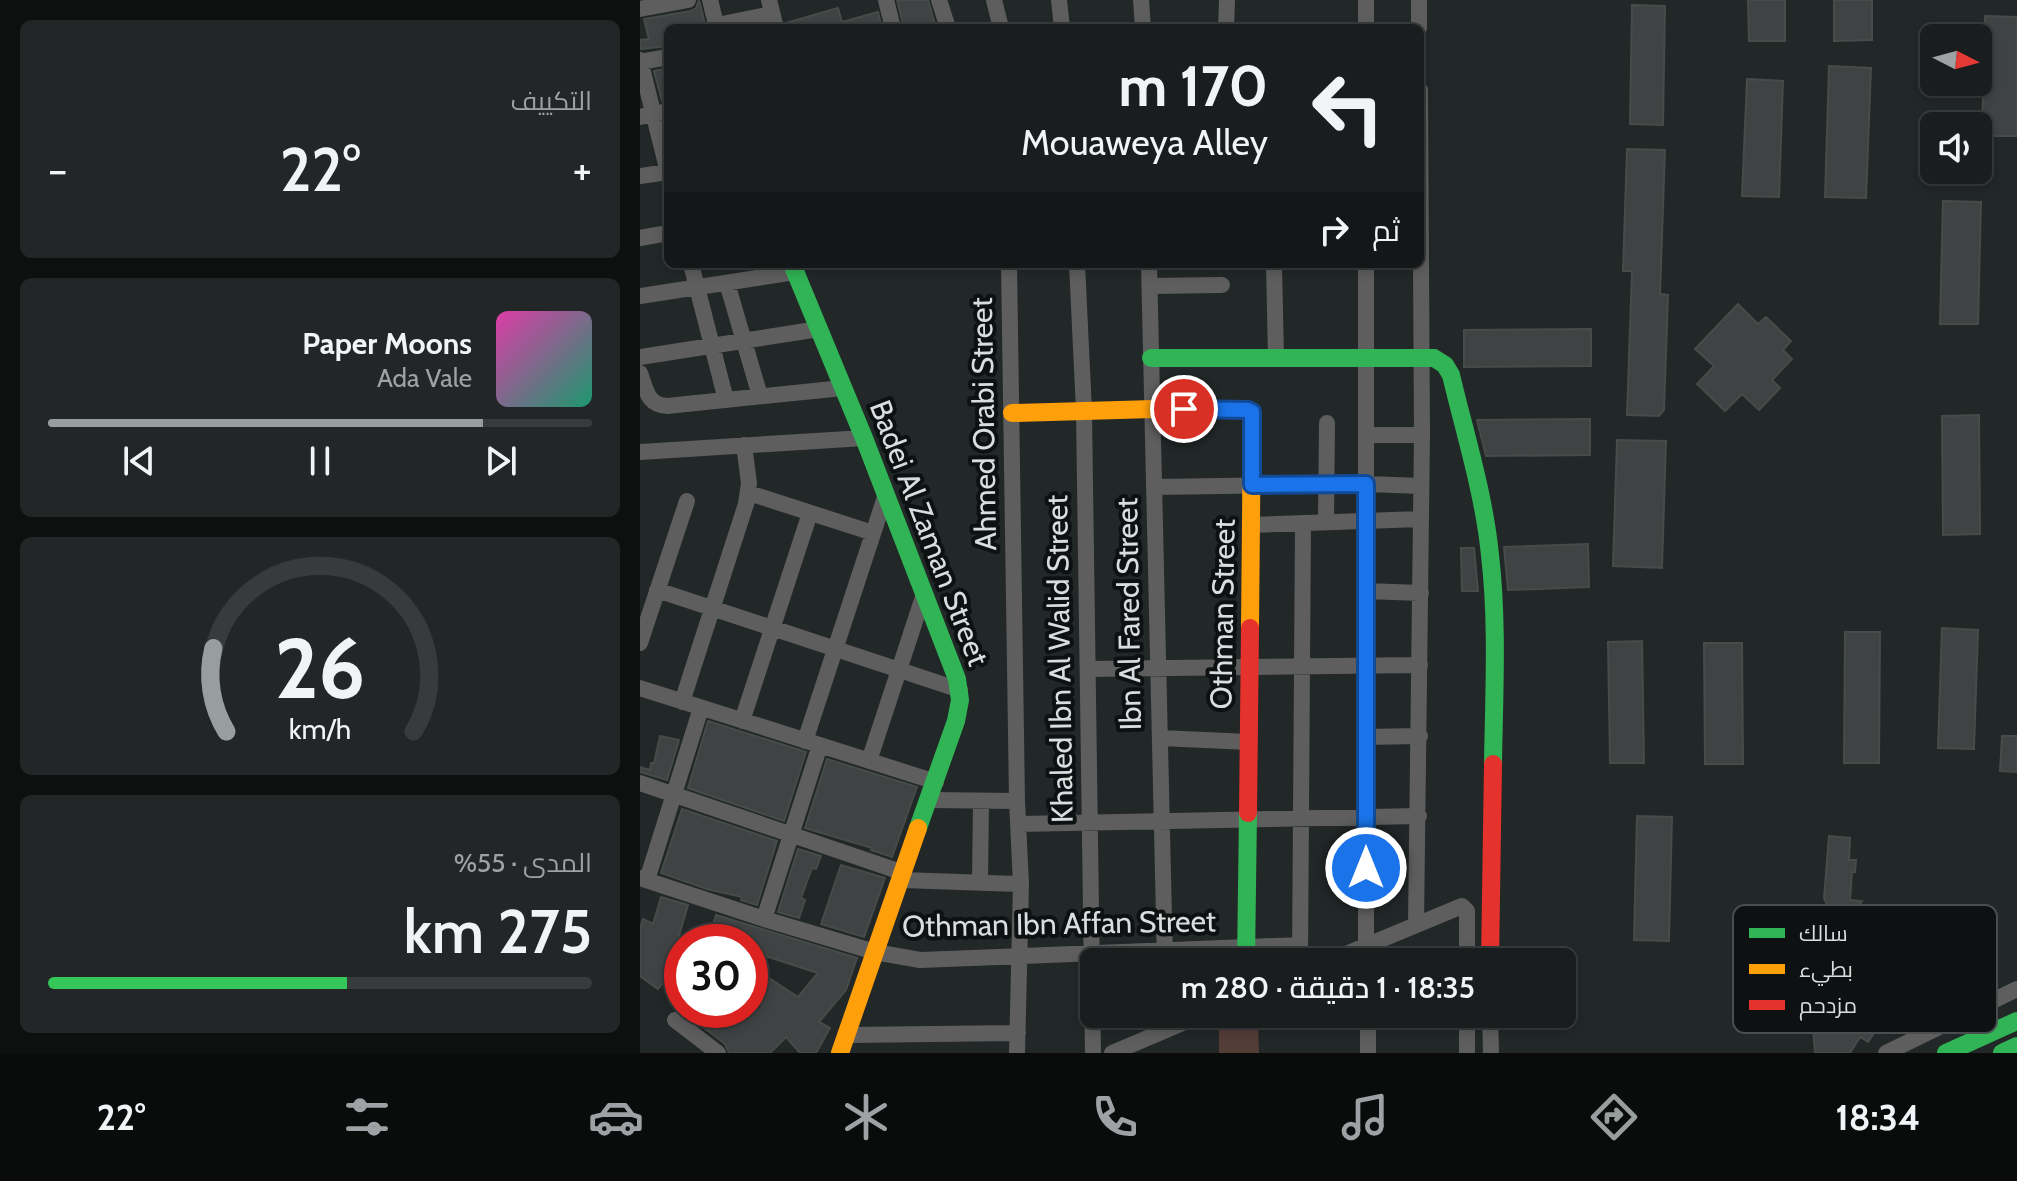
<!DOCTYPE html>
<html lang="ar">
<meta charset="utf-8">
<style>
body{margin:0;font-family:Cabin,Cairo,sans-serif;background:#232626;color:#f1f3f6;direction:rtl;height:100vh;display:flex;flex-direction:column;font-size:30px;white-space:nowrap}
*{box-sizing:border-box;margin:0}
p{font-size:26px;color:#9fa2a4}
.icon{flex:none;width:44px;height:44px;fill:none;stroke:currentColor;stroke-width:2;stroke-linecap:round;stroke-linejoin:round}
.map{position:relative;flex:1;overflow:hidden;direction:ltr}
.details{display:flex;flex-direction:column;gap:20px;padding:20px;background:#0e1010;width:640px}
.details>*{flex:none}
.banner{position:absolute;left:24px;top:24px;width:760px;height:244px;border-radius:12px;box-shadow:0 4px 12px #0003,0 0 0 2px #383b3b;direction:rtl;background:#1a1d1d;color:#f1f3f6;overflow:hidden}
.needle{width:52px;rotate:96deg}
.controls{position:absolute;left:1280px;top:24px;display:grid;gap:16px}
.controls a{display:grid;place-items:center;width:72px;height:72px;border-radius:12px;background:#1a1d1d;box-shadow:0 4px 12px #0003,0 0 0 2px #383b3b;font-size:40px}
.speed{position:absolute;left:24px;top:924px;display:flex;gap:16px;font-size:40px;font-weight:700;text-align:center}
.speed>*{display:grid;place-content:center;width:104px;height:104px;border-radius:50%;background:#1a1d1d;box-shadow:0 4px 12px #0003,0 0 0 2px #383b3b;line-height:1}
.speed .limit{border:12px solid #d22;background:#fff;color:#111}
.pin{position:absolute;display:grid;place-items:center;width:68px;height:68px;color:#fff;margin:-34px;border:4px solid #fff;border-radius:50%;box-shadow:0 2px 8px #0007}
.me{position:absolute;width:88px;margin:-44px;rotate:0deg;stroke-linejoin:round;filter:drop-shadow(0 0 6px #0008)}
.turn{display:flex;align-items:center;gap:28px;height:168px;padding:0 24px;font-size:36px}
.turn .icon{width:104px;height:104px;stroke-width:2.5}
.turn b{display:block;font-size:56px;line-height:68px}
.then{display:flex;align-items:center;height:76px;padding:0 24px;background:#0003;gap:16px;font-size:30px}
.big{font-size:60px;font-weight:600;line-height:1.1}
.details .widget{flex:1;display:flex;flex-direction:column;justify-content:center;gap:12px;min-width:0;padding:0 28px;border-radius:12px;background:#232626}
.details .dial{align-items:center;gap:0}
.dial svg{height:208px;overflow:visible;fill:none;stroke:#383b3b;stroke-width:7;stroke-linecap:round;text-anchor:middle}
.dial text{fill:#f1f3f6;stroke:none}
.song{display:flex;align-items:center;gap:24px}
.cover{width:96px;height:96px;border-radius:12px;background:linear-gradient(135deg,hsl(320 70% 55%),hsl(160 70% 35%))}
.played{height:8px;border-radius:4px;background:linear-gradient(90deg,#989e9d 80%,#383b3b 80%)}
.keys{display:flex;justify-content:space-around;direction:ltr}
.heat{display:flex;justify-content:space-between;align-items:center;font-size:44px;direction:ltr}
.charge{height:12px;border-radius:6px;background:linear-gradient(90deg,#34c759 55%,#383b3b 0)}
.trip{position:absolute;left:440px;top:948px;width:496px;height:80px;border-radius:12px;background:#1a1d1d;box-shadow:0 4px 12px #0003,0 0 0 2px #383b3b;font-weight:600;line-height:80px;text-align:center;direction:rtl}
.tabs{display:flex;height:128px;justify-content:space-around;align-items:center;background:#0a0c0c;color:#9fa2a4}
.tabs .icon{width:56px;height:56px}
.tabs .active{color:#989e9d}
.tabs b{font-size:36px;color:#f1f3f6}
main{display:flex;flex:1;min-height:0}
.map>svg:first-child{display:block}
</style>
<main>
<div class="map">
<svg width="1377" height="1053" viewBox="0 0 1377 1053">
<rect width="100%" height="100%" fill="#222727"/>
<path fill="#543d37" d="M618,1025L619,1053H579V1026Z"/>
<path fill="#3f4343" stroke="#474b4a" stroke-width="2" d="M59,0L66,28H28V46L0,49V40L9,39L4,19L51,11L56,8Z
M257,0H288L296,28H264Z
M1108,0H1145V41H1109Z
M1194,0H1232V40L1194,41Z
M992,5L1025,6L1023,125L990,124Z
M198,8L202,22L238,12L242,28H147L146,23Z
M1345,16L1377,17V136H1342Z
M1189,66L1231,68L1226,198L1185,197Z
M28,68V100L22,101L14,71Z
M1107,79L1143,81L1139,197L1102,196Z
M987,149L1025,150L1020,294L1028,295L1024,410L1019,416L987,415L992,271H983Z
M1303,201L1341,202L1338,324H1300Z
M1098,304L1118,324L1126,317L1151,341L1143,350L1152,359L1132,380L1140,388L1119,410L1102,394L1085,411L1057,384L1074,366L1055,349Z
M951,329V366L824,367V330Z
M1339,415L1340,534L1303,535L1302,416Z
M950,419V455L846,456L837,420Z
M977,440L1026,441L1022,568L973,566Z
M948,544L949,587L868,590L864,547Z
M821,548H834L838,591H822Z
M1302,628L1338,630L1334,749L1298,748Z
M1205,632H1240L1239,763H1204Z
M1002,641L1004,763H970L968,642Z
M1064,643H1102L1103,764H1065Z
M68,721L166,752L144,821L48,788Z
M20,736L39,740L27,780L0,772V767L10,770L11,763H14Z
M1362,736H1377V772L1360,771Z
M187,759L277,787L252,857L231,850L232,848L165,828Z
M42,809L137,841L117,905L101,900L102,897L67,889L21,873Z
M997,816L1032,817L1029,941L994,940Z
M1189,836L1210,838L1209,860H1216L1215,872H1212L1210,900L1222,901L1214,915L1205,918H1198L1191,914L1184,898Z
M158,849L181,856L176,869L172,868L161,898L165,900L159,918L138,912Z
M201,865L245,878L224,937L181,924Z
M21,897L48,905L39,936L42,939V957L18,989L0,976V929L3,919L13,924Z
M76,915L217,958L206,990L179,1022L190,1028L176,1053H160L146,1037L130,1053H89L85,1044L46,1014L49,1010H110V975L123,974L158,997L178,973L110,951V942H67Z
M1218,977L1248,997L1240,1009L1247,1014L1228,1042L1220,1037L1210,1053H1175L1171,999L1185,994L1193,998Z"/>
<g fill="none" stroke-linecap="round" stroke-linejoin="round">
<path stroke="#5e5e5e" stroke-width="16" d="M70,0L77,28
M129,0L136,28
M246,0L253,28
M299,0L308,28
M354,0L361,28
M419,0L422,28
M501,0L503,28
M726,0V28
M779,0V28
M0,9L48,0
M77,25L132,14
M586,28L587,0
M0,60L28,172L0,176
M0,62L28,57
M0,117L28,111
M0,238L28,233
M51,264L86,400
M369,264L377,801L381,884L377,1053
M437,264L444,411L453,1053
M509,264L525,962
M634,264L636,359
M726,264V962
M87,283L120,396
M510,286L582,285
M0,296L155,272
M0,357L179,329
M0,373C6,389 7,405 27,406L203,388
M726,435H782
M0,452L224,438
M514,487L726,484L781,486
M109,493L233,533
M686,522L687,423
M612,525L781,519
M17,590L320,690
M726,591L781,593
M0,643L47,501
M448,669L780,665
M0,688L296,782
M42,702L106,504L109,483L104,445
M102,721L170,513
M726,737L780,736
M520,738L609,742
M165,741L246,494
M229,761L284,594
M0,783L264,873
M289,800L377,801
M378,824L779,816
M0,878L124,919L235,952L280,960L660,945
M7,880L61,708
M262,880L381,884
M340,882L341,801
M124,919L180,745
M776,925L782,435L780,90
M660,962L663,523
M687,962L822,906L827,911V962
M728,1014V1053
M827,1014V1053
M850,1014L851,1053
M35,1020L78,1053
M207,1035L378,1033
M472,1053L564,1014
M1246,1053L1377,989"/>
<path stroke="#30b455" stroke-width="18" d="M152,264L224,438L317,679L320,700L316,721L278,828
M511,358H794L805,365L811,375C825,434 844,494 850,555C858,624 854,694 853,764
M606,962L608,813
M1306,1053L1377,1021
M1362,1053L1377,1046"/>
<path stroke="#ff9f0a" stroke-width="18" d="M372,413L513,409L608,410L612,412L610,628
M200,1053L278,828"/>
<path stroke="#e5322d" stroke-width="18" d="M608,813L610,628
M850,962L853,764"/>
</g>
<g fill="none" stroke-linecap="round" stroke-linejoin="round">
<defs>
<path id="route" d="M544,409L608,410L612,412V485L726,484V868"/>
</defs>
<use href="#route" stroke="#114b97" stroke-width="20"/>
<use href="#route" stroke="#1a73e8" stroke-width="14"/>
</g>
<g text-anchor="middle" stroke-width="8" stroke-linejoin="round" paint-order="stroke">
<g font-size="30" fill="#d8dedd" stroke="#0d1111">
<text transform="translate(344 424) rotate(-91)" y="10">Ahmed Orabi Street</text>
<text transform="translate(289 533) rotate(69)" y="10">Badei Al Zaman Street</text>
<text transform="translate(489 614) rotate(-91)" y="10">Ibn Al Fared Street</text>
<text transform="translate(583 614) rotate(-89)" y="10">Othman Street</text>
<text transform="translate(420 659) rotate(-91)" y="10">Khaled Ibn Al Walid Street</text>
<text transform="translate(419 924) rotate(-1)" y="10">Othman Ibn Affan Street</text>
</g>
</g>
<rect x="1093" y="905" width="264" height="128" rx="12" fill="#0d1111" stroke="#4a4e4e" stroke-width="2"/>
<rect x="1109" y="928" width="36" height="10" fill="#30b455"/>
<rect x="1109" y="964" width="36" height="10" fill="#ff9f0a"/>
<rect x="1109" y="1000" width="36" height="10" fill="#e5322d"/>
<g font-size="22" fill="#d8dedd">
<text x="1159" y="941">سالك</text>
<text x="1159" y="977">بطيء</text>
<text x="1159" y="1013">مزدحم</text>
</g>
</svg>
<div class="controls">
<a><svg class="needle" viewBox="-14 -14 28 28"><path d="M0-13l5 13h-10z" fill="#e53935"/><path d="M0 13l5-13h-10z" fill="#9fa2a4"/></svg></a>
<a><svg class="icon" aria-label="sound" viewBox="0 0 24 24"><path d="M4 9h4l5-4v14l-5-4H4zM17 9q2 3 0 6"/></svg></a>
</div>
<div class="speed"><div class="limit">30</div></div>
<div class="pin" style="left:544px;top:409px;background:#d93025"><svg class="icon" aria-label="arrive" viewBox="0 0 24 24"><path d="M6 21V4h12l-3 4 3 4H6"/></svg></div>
<svg class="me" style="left:726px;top:868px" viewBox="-20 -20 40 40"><circle r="17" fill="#1a73e8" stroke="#fff" stroke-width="3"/><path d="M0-11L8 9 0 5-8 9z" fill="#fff"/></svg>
<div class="trip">18:35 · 1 دقيقة · 280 m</div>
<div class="banner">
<div class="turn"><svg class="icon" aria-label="left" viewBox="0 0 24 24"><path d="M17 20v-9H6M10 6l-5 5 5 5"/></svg><div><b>170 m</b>Mouaweya Alley</div></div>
<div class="then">ثم<svg class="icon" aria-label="right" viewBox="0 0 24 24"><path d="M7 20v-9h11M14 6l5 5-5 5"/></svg></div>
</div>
</div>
<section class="details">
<div class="widget"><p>التكييف</p>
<div class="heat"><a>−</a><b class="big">22°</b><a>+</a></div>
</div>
<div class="widget">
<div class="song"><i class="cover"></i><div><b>Paper Moons</b><p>Ada Vale</p></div></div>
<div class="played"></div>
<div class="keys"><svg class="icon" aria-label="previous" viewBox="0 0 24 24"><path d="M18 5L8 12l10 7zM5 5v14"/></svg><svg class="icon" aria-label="pause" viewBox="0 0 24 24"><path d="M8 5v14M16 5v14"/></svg><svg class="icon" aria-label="next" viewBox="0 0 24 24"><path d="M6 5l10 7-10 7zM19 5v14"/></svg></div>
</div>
<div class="widget dial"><svg viewBox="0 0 100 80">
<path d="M14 69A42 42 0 1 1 86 69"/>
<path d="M14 69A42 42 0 0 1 9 37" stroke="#989e9d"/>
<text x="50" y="56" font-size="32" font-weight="700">26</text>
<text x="50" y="72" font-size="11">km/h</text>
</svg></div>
<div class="widget"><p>المدى · 55%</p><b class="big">275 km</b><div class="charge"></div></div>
</section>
</main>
<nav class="tabs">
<b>18:34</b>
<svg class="icon active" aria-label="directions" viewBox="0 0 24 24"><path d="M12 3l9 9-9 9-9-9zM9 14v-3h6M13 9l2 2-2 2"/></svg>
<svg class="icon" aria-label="music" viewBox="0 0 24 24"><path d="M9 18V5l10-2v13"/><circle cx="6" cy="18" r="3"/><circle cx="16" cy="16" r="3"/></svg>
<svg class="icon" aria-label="phone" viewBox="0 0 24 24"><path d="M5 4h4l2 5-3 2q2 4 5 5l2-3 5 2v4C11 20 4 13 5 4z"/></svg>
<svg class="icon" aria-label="climate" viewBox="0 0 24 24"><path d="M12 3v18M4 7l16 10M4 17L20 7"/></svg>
<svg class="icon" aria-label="car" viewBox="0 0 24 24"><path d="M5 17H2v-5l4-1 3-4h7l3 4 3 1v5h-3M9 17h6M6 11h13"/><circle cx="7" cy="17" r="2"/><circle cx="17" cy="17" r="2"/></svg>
<svg class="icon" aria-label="filters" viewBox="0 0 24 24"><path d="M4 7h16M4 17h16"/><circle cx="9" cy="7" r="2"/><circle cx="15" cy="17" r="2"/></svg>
<b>22°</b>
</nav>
